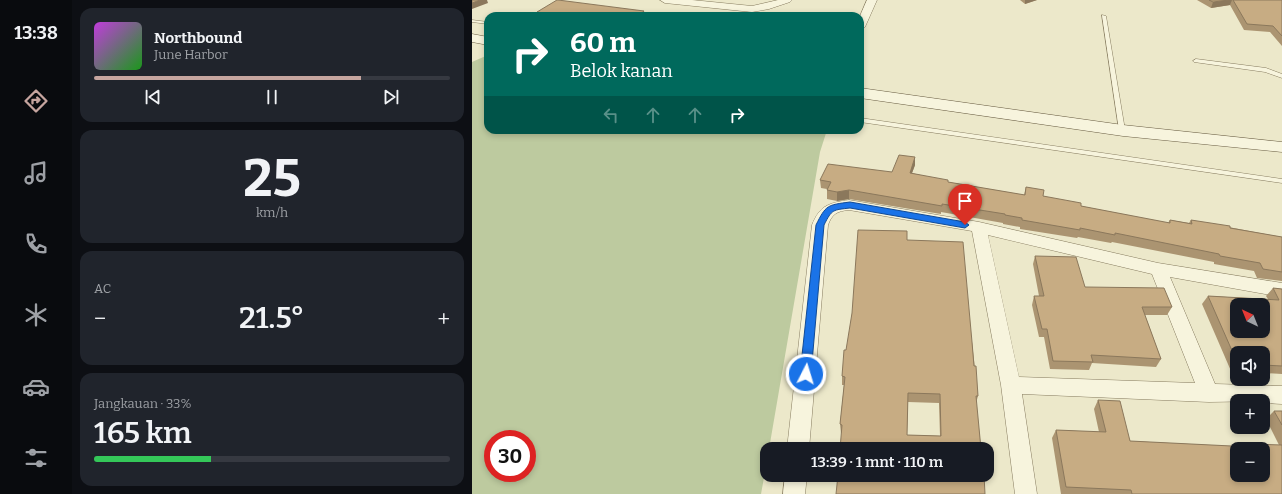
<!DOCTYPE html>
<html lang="id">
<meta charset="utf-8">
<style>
body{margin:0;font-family:Bitter,serif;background:#20242c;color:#f1f3f6;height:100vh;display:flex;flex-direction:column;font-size:15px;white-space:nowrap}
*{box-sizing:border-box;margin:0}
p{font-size:13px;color:#9ea1a6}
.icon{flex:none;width:22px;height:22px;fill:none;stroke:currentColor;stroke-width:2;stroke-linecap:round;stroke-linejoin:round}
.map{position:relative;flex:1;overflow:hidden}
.side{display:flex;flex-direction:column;gap:8px;padding:8px;background:#0d0f14;width:400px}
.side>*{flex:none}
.hud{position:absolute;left:12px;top:12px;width:380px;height:122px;border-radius:12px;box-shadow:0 2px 6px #0003;background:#00695c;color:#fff;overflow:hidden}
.needle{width:26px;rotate:317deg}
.controls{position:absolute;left:758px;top:298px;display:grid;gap:8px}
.controls a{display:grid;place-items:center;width:40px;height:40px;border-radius:8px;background:#171b24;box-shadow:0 2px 6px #0003;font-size:20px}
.speed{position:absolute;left:12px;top:430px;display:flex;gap:8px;font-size:20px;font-weight:700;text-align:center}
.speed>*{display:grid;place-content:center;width:52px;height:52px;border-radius:50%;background:#171b24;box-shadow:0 2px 6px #0003;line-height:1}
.speed .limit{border:6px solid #d22;background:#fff;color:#111}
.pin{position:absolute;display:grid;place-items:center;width:34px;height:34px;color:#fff;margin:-41px -17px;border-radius:50% 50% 50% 0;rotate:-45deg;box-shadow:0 0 4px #0007}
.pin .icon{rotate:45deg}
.me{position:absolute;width:44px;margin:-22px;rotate:5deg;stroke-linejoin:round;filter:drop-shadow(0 0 3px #0008)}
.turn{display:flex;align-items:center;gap:14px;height:84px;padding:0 20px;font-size:18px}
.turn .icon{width:52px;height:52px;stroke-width:2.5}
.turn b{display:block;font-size:28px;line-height:34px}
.lanes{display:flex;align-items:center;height:38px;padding:0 20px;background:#0003;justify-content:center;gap:20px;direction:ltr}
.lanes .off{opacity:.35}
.big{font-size:30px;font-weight:600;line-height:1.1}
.side .widget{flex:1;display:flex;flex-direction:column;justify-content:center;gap:6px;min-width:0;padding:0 14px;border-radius:12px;background:#20242c}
.side .dial{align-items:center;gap:0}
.dial b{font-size:52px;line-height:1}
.song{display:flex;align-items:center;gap:12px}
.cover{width:48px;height:48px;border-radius:6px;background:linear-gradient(135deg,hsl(290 70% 55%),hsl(120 70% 35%))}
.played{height:4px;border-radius:2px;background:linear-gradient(90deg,#c6a59f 75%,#363941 75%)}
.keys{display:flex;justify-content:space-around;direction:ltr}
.heat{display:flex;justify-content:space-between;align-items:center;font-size:22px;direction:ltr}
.charge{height:6px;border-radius:3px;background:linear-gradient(90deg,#34c759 33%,#363941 0)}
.trip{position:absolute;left:288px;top:442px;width:234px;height:40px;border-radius:12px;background:#171b24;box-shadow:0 2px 6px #0003;font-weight:600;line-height:40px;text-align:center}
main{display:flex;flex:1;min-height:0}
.tab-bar{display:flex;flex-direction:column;width:72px;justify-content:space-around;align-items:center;background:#090b0e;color:#9ea1a6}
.tab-bar .icon{width:28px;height:28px}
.tab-bar .active{color:#c6a59f}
.tab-bar b{font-size:18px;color:#f1f3f6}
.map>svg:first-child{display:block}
</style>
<main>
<nav class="tab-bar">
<b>13:38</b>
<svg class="icon active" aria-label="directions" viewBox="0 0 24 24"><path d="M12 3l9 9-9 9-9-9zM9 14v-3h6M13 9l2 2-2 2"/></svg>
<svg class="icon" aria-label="music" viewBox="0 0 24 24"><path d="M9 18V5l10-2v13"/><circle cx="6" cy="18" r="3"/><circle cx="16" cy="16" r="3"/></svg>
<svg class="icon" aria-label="phone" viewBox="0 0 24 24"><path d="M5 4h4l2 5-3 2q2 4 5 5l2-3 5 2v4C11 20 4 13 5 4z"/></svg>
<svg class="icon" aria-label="climate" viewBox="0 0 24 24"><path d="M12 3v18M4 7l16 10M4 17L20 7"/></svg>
<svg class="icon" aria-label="car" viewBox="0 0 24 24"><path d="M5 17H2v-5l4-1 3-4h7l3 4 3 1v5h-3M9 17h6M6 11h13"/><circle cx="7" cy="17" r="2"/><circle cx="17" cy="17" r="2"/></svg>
<svg class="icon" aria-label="filters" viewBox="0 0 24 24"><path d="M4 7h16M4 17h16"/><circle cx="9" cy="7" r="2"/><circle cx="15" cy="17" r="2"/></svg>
</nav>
<section class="side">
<div class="widget">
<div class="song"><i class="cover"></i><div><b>Northbound</b><p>June Harbor</p></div></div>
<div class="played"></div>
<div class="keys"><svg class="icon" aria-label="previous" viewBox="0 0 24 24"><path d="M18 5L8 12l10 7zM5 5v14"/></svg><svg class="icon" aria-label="pause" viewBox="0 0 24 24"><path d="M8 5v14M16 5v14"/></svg><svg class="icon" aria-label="next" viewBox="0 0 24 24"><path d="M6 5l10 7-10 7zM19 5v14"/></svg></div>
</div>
<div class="widget dial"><b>25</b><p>km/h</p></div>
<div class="widget"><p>AC</p>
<div class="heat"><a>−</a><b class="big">21.5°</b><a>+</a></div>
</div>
<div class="widget"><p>Jangkauan · 33%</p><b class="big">165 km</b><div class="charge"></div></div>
</section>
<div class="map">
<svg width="810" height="494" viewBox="0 0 810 494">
<rect width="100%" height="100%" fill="#ece8ca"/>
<path fill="#bdca9f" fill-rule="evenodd" d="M16,55V130H355L348,152L297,449H295V461L289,494H0V62ZM21,439H55V473H21Z"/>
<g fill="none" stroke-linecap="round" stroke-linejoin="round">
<defs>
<path id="lane" d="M630,15L634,16L653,130L650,132L647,130Z
M0,20L16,22V24L0,22Z
M724,59L794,68L810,74V78L793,72L722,62L721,61Z
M388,118L810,179V183L388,122Z"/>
<path id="street" d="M188,0H220L280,6L306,0H320L318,2L297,9L280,12L193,3Z
M395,0H405L393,27L388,30V16Z
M377,200L507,222L686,263L810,283V297L698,277L743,384L810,386V404L791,403V401L737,402L550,394L565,494H543L529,385L500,231L377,210C365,211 360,214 356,225L337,449H315L340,225C348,205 357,203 377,200ZM516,235L680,274L723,383L547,377Z
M313,475H335L333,494H311Z"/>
<path id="secondary" d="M0,34L16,37V45L0,42Z
M388,88L651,125L810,142V152L651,136L388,98Z"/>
</defs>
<use href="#lane" stroke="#877c60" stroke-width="1"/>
<use href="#street" stroke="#877c60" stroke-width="1"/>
<use href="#secondary" stroke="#695d43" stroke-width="1"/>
<use href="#lane" fill="#f7f4dd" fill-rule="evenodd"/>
<use href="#street" fill="#f7f4dd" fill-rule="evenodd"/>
<use href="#secondary" fill="#f7f4dd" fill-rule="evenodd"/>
</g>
<path fill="#ab9471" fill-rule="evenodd" d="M548,0H565L553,4Z
M725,0H810V46L798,32L772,30L758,5L739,8Z
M65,12L173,16H66Z
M443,157V165L440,173L476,182L552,195L554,187L571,196L609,206L696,223L698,220L717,223L719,220L810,237V281L785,278L782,271L742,264V262L640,242L639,243L606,237L605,238L548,229V227L531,224V223L469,212V214L377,199L365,201L355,199V189L349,188L348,180L420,172Z
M435,240L500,342L506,396L504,403L509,449L369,433L368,424L372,385H370V376L374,350ZM436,402L467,403L468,436L435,435Z
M563,256L613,287L700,307L695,315H673L689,359L684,367L620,363L617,370L578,369L572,337H567L560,305L562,296H567L561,264Z
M801,288L810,289V374L791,373V353H765V372L759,371L730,304L736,296L796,299L794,296Z
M626,400L658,441L775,447L778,444L807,445L794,419L802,411H810V494H589L580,438L584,430L627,432L622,409Z"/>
<path fill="#8b785c" d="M8,0H15L16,3L0,9V3Z
M553,0H565L553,4Z
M757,0H760L758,5L739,8L741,2Z
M172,11L173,16H166Z
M443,157V165L437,181L438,173Z
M377,190V199L365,201V192Z"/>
<path fill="#c7ac83" stroke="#8b785c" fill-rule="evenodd" d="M0,0H8L0,3Z
M85,0H86L172,11L166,16H91L65,12Z
M737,0H757L741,2Z
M761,0H810V36L801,26L775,24Z
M427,155L443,157L438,173L476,180V182L553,195L554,187L572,190L571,196L609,203V206L698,223V220L720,224L719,220L758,226V228L810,237V272L791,269L788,263L748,256L747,254L643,233V235L608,228V230L550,220V218L533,215V214L470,204V206L377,190L365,192L355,190L359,182L348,180L356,164L420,172Z
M386,230L435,231V240L491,242L500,342L502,366H504L506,396H504L509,449H368L370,425L368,424L373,377L370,376L372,350H374L380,313ZM436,393L468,394L469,436L435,435Z
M563,256L604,257L613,287L692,288L700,307H670L689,359L619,355L621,362L581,361L575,329H570L562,296H572Z
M801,288L810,289V366L791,365V353H765V362L736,296L807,300ZM765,305H791V331H765Z
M626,400L648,401L658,441L780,447L778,444L810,445V494H660L659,490L594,487L584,430L634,432ZM765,449H791V475H765Z
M802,411H810V425Z
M366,475H512L513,494H364Z"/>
<path fill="#1a73e8" stroke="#114b97" d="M378,202L493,222L497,225L493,228L378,208C361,210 360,209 352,225L339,374L338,378L334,379L330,378L328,374L344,225C354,205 355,205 378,202Z"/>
</svg>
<div class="controls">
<a><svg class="needle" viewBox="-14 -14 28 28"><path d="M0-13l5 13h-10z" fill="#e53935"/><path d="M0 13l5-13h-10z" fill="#9ea1a6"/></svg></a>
<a><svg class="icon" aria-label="sound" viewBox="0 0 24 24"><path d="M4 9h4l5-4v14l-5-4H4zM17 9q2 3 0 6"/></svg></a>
<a>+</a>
<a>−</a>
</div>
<div class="speed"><div class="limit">30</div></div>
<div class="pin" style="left:493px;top:225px;background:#d93025"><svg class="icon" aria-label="arrive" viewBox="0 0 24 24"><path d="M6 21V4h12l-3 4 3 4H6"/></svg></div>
<svg class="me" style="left:334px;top:374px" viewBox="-20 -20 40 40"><circle r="17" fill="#1a73e8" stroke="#fff" stroke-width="3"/><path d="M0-11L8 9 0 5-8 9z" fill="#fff"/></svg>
<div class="trip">13:39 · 1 mnt · 110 m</div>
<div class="hud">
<div class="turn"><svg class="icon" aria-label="right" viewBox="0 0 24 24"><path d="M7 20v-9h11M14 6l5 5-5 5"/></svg><div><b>60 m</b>Belok kanan</div></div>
<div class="lanes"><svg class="icon off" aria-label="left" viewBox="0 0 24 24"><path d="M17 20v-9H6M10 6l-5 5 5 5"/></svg><svg class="icon off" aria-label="ahead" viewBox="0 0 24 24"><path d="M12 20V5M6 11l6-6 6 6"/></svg><svg class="icon off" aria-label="ahead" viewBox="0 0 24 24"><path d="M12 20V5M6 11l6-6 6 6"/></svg><svg class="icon" aria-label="right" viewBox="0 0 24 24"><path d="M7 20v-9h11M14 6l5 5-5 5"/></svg></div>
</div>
</div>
</main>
